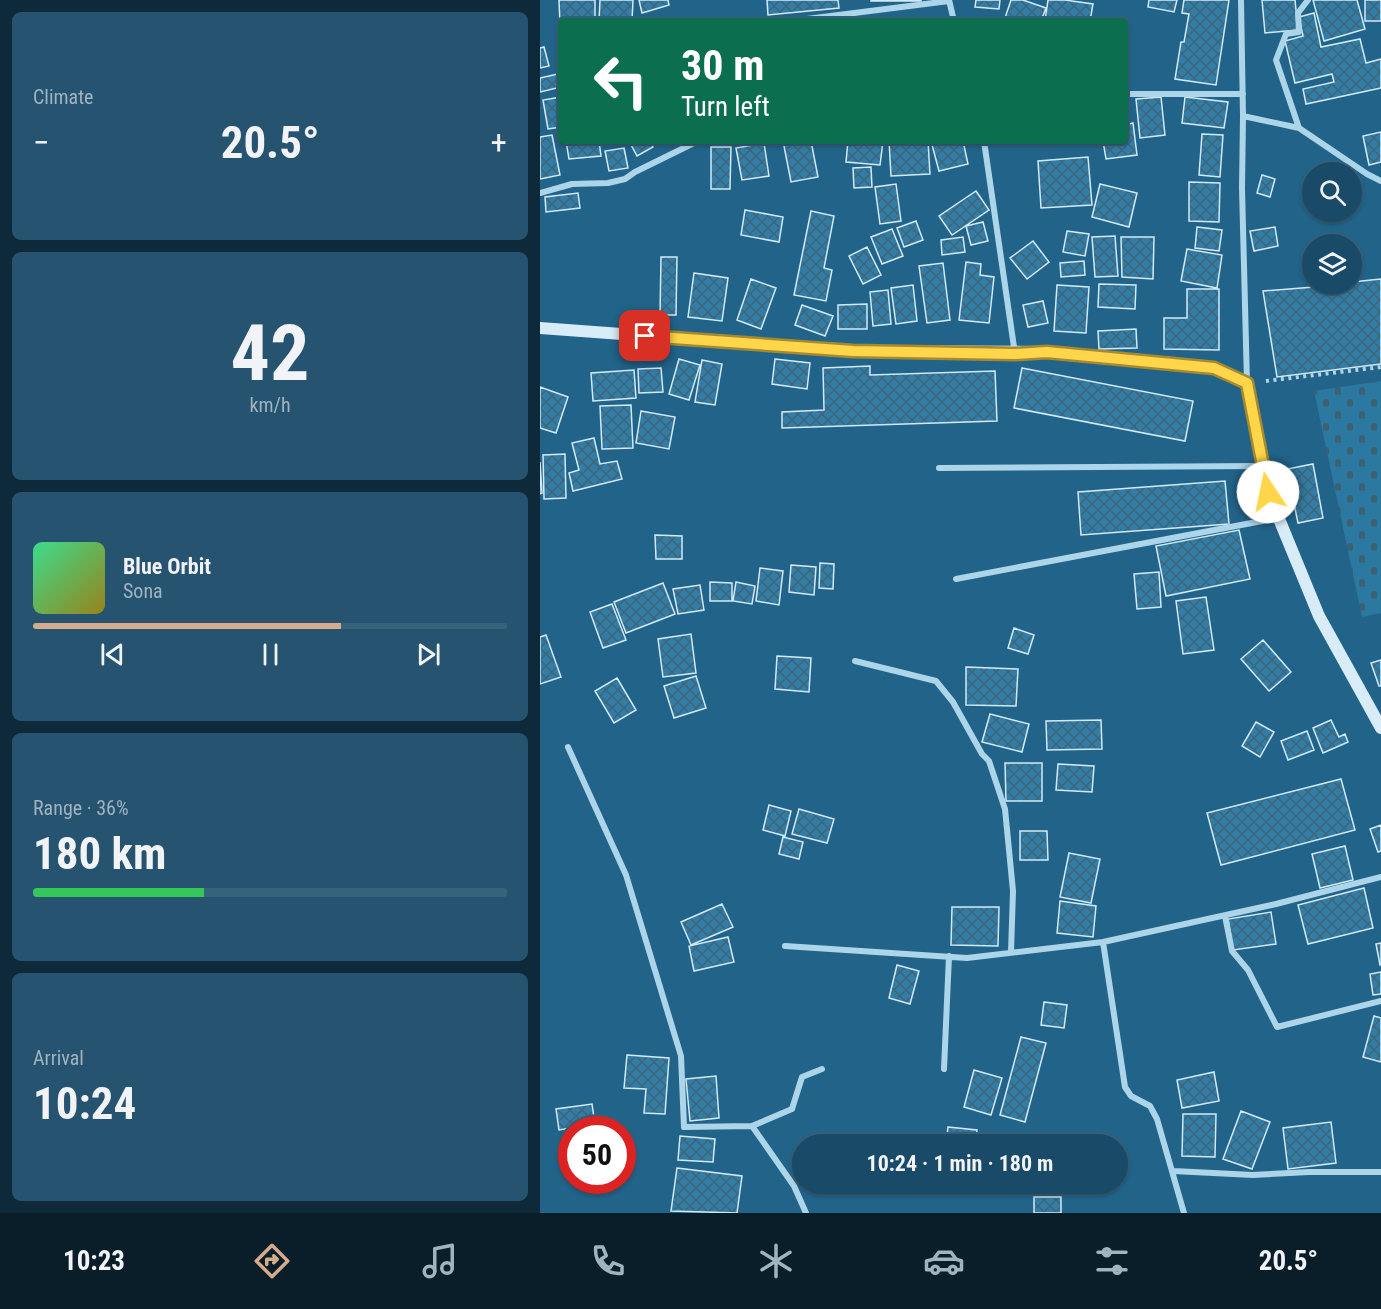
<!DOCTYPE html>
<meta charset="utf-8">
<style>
body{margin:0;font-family:"Roboto Condensed",sans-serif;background:#265470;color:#f1f3f6;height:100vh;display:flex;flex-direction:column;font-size:22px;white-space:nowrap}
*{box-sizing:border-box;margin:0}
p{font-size:20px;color:#9fb3c0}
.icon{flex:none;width:33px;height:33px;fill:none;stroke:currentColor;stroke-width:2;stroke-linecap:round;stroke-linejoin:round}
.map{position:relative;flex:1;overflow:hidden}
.drawer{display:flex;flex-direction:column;gap:12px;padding:12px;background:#0e2939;width:540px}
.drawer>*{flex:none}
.top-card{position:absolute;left:18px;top:18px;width:570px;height:126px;border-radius:6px;box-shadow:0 2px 4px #0004,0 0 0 2px #37627b;background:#0b6e4f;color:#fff;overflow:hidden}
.fabs{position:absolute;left:762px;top:162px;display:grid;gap:12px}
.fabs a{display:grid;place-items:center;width:60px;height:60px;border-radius:50%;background:#194a67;box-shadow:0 2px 4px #0004,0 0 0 2px #37627b;font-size:30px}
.speed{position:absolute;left:18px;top:1116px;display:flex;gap:12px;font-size:30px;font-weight:700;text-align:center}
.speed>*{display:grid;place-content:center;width:78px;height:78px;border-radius:50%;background:#194a67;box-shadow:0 2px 4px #0004,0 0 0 2px #37627b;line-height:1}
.speed .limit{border:9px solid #d22;background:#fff;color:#111}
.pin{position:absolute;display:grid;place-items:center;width:51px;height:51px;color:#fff;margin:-26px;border-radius:12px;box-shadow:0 3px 9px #0006}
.me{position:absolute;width:66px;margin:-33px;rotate:349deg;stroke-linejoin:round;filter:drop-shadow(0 0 4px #0008)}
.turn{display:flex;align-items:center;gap:21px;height:126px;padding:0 24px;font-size:27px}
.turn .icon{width:78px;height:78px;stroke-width:2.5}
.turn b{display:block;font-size:42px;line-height:51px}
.big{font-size:45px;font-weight:700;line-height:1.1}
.drawer .tile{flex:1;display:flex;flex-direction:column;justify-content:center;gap:9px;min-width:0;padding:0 21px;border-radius:9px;background:#265470}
.drawer .dial{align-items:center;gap:0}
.dial b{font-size:78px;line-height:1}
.song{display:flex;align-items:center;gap:18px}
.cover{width:72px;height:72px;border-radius:9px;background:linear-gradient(135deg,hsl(150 70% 55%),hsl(50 70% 35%))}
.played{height:6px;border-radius:3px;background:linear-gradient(90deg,#d6ab8b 65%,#37627b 65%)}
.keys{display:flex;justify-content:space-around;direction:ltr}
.heat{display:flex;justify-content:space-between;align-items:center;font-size:33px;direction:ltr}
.charge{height:9px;border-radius:4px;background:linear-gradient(90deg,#34c759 36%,#37627b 0)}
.trip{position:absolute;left:252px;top:1134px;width:336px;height:60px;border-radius:30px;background:#194a67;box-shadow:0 2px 4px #0004,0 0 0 2px #37627b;font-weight:700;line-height:60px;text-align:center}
.menu{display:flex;height:96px;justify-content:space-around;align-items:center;background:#0a1e29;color:#9fb3c0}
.menu .icon{width:42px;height:42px}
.menu .selected{color:#d6ab8b}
.menu b{font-size:27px;color:#f1f3f6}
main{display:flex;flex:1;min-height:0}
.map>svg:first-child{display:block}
</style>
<main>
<section class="drawer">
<div class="tile"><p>Climate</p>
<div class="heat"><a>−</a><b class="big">20.5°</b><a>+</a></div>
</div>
<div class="tile dial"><b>42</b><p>km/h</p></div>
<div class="tile">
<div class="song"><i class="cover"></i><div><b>Blue Orbit</b><p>Sona</p></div></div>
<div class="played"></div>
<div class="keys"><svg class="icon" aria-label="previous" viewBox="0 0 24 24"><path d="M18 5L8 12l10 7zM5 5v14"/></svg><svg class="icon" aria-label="pause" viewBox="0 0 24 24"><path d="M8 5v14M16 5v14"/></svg><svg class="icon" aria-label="next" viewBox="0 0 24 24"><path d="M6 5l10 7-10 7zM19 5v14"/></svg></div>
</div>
<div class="tile"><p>Range · 36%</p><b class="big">180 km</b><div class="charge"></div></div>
<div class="tile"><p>Arrival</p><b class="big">10:24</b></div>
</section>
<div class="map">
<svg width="841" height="1213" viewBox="0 0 841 1213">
<defs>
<pattern id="cemetery-stones" width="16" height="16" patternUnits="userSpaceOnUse" patternTransform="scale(1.5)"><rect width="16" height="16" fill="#2b78a1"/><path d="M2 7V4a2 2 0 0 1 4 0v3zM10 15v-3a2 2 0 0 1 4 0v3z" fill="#3d6072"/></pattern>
<pattern id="building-cross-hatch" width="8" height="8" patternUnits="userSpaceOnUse" patternTransform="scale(1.5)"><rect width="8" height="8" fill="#317da6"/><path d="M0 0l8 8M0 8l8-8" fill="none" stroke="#3e6479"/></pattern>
</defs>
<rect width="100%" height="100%" fill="#216389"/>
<path fill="url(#cemetery-stones)" d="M841,381V613L822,617L774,391Z"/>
<path fill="url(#building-cross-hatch)" stroke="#d1eaf8" stroke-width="1.5" d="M19,0H55V21H21L20,25Z
M60,0H93L92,21H59Z
M99,0H128L129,5L102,13Z
M227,0H298L299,8L228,15Z
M331,0H381V1H331Z
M436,0H460L459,9L435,7Z
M471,0H483L506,8L501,21H464Z
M508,0H525L553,4L550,21H505Z
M609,0H637L634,12L608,7Z
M644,0H689L676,85L635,79L641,42H644L649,14L642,13Z
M722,0H755L758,30L725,33Z
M773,0H817L825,29L784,41Z
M825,0H841V21H825Z
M774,13L781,47L820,39L826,63L841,59V88L766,104L763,89L794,82L792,74L755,83L745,41L763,36L759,17Z
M4,47L9,66L0,68V48Z
M18,74L21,87L0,92V78Z
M21,97V127L8,129L3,100Z
M621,97L625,135L600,138L596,99Z
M645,97L688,102L684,128L642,123Z
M593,123L597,155L566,159L563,141H585V125Z
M841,132V162L829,165L823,136Z
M662,134L683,135L680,177L659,175Z
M12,135L20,175L0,179V137Z
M26,141H59L61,156L29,159Z
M89,141H109L113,147L97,156Z
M243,141H271L278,177L251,182Z
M308,141H343L340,165L306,162Z
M349,141H388L390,174L351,176Z
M391,141H423L428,164L399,171Z
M224,143L229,176L202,180L196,148Z
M171,147H191L190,189H171Z
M84,148L88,168L69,171L65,151Z
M548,157L552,205L501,208L498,161Z
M331,167L332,187L314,188L313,168Z
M722,175L735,179L730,197L717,193Z
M649,182L680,183L679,222L649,221Z
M356,184L361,221L340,224L335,187Z
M560,184L597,193L589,227L552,217Z
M436,191L449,210L412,235L399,216Z
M38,193L40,208L6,212L5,197Z
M205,210L243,217L239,242L201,235Z
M271,211L294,216L284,268L292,270L286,301L254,295Z
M376,221L383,240L364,247L357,228Z
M443,222L448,241L431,245L426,226Z
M657,227L682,230L679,251L655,248Z
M735,227L738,246L714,251L710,231Z
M352,229L363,256L342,264L331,237Z
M527,231L549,234L545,256L523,252Z
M575,236L578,276L555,277L552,237Z
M423,237L425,252L402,255L401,240Z
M581,237H614L613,279L582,277Z
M493,241L509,262L487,279L470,258Z
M327,247L341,275L323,284L309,256Z
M647,249L682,255L677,288L641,281Z
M121,257H137L136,315H120Z
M544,261L545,275L521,277L520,263Z
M426,262L441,264L440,275L454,277L449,323L419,320Z
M403,263L410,320L387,323L379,266Z
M154,273L188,278L182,321L148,317Z
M211,279L236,288L221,329L197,320Z
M841,279V364L737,377L723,291L812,284V282Z
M559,284L596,285L595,309L558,307Z
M373,285L377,321L356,324L351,288Z
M517,285L549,287L546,333L514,331Z
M647,289H679V350L624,349V318H647Z
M348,290L351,324L333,326L330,292Z
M503,301L508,323L488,327L483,305Z
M327,304V329H298V305Z
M262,305L293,316L285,336L255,325Z
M596,329L597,348L559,349L558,331Z
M139,359L160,365L149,400L129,394Z
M235,359L270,363L267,389L232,384Z
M162,360L182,364L175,405L155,402Z
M330,366V375L455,371L457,421L242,428V412L284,410L283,368Z
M121,368L123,392L99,393L98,369Z
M482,368L653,401L645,441L474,408Z
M94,370L96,398L53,401L51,373Z
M0,387L28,397L16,433L0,428Z
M91,405L93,448L62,449L60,406Z
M101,411L135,417L129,449L96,443Z
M54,438L60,464L77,461L82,479L33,491L29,473L39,470L32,443Z
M25,454L26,498L4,499L3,455Z
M0,462L2,493L0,494Z
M773,464L783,518L758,523L747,469Z
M685,481L689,524L541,535L538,492Z
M699,530L710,579L626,596L616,546Z
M115,535L142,536V559H116Z
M280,563L294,564L293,589L279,588Z
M251,565L276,567L274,595L249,592Z
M220,568L243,571L239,605L216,601Z
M619,572L621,607L597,609L594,574Z
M170,582L192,583V601H170Z
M196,582L215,586L212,604L193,601Z
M123,583L135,614L86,633L74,602Z
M160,585L164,610L138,614L133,589Z
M666,597L674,650L643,654L636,601Z
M72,604L86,640L63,648L50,612Z
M474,628L494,635L488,654L468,648Z
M151,634L156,673L123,677L118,639Z
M6,635L21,677L0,684V637Z
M723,640L751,672L729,691L701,659Z
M237,656L271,658L269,692L235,689Z
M841,660V686H839L831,663Z
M426,667L478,669L476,706L426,705Z
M156,676L166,708L134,718L124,686Z
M77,678L96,710L74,723L55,691Z
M450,714L489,724L482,752L442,742Z
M561,720L562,749L507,750L506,721Z
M791,720L799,737L805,734L808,742L783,753L773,728Z
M716,722L734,732L720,757L702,746Z
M767,731L774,750L748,760L741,741Z
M465,763H502V801H466Z
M518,764L554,766L552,792L516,790Z
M801,779L815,830L681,865L667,813Z
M229,805L251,811L245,836L223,830Z
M259,809L294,819L287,843L252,834Z
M841,825V851L838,852L830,829Z
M480,831H507L508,860H480Z
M243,837L263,842L259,859L239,854Z
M805,846L813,880L780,888L772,854Z
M529,853L560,859L551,903L520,897Z
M824,888L833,928L768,944L758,905Z
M520,901L556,906L553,937L517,933Z
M182,904L193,927L151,945L141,922Z
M412,907H459L458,946L411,945Z
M731,912L736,944L693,950L688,919Z
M188,937L194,962L154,971L149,946Z
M841,943V964L840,965L836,944Z
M357,965L379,971L370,1004L349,998Z
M841,972V994L833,995L830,974Z
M504,1002L527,1005L524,1028L501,1025Z
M834,1016L841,1018V1062L823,1057Z
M481,1037L506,1043L485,1122L460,1115Z
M87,1055L129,1058L125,1114L104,1113L106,1089L84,1088Z
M434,1070L462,1078L451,1115L424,1107Z
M674,1072L679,1101L642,1108L637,1080Z
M176,1076L179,1118L150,1121L146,1079Z
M52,1104L55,1124L19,1130L16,1109Z
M701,1111L730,1122L712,1169L683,1159Z
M643,1114H676L675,1157L642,1156Z
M791,1122L796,1163L748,1169L743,1128Z
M408,1127L437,1130L435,1144H406Z
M140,1136L175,1139L173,1162L138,1160Z
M137,1168L202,1176L197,1213L131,1211Z
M494,1197H521V1213H494Z"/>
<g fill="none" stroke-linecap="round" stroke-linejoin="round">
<path stroke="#add5ea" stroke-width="4" stroke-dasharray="3 4.5" stroke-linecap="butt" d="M726,381L841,367"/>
<path stroke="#add5ea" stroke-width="6" d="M409,0L414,21
M701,0L703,116L702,188L707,383
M251,21L409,1
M585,94H703
M703,116L759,128L827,174L841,181
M759,128L736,60L746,34L759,32L758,13L768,0
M444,141L475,354
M0,193L32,184L68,183L85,179L95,172L158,141
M399,468L722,466
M416,579L738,518
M315,661L396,681L413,702L442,754L449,761L465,809L473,891L471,952
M28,747L86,875L141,1056L144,1127L212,1126L254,1186L266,1213
M685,916L692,951L708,970L737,1027L841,1001
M563,942L585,1087L591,1096L610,1106L617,1119L644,1213
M245,946L427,958L563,942L736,904L841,877
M404,1069L409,956
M212,1126L252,1109L262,1077L282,1069
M633,1171L713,1175L769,1172H841"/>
<path stroke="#d8ecf8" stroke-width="12" d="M0,328L313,351L507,352L674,368L707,383L728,492L779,616L841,728"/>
</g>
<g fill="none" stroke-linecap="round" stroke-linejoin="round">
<defs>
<path id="route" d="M105,336L313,351L475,354L507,352L674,368L707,383L728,492"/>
</defs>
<use href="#route" stroke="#a68a30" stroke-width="15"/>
<use href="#route" stroke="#ffd54a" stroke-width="10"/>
</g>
</svg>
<div class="fabs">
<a><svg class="icon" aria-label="search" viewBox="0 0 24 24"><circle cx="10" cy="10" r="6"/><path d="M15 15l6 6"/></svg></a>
<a><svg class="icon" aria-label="layers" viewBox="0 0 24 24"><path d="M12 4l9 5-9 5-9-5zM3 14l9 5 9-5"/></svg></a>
</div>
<div class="speed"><div class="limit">50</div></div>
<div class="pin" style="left:105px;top:336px;background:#d93025"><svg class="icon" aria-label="arrive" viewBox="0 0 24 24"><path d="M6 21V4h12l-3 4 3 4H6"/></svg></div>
<svg class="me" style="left:728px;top:492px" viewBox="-20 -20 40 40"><circle r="19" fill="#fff"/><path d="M0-13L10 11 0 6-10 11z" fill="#ffd54a"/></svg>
<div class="trip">10:24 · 1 min · 180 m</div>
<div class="top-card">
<div class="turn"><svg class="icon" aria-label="left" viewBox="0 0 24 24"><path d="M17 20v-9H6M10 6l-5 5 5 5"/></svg><div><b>30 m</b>Turn left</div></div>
</div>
</div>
</main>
<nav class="menu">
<b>10:23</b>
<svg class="icon selected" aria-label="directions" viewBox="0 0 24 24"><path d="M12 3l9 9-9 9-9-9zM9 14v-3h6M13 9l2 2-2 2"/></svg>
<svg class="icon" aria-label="music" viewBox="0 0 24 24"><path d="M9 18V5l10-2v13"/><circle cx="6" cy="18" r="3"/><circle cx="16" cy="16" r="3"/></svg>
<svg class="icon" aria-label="phone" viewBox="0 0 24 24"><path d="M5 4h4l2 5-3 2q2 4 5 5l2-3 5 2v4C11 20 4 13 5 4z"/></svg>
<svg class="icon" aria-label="climate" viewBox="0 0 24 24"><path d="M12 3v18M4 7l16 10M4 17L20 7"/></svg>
<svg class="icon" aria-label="car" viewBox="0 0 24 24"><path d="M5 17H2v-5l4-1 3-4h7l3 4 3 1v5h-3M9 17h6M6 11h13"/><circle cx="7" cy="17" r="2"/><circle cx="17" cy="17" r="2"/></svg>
<svg class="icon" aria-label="filters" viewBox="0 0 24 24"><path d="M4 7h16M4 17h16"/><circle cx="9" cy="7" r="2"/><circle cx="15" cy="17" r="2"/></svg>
<b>20.5°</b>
</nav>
